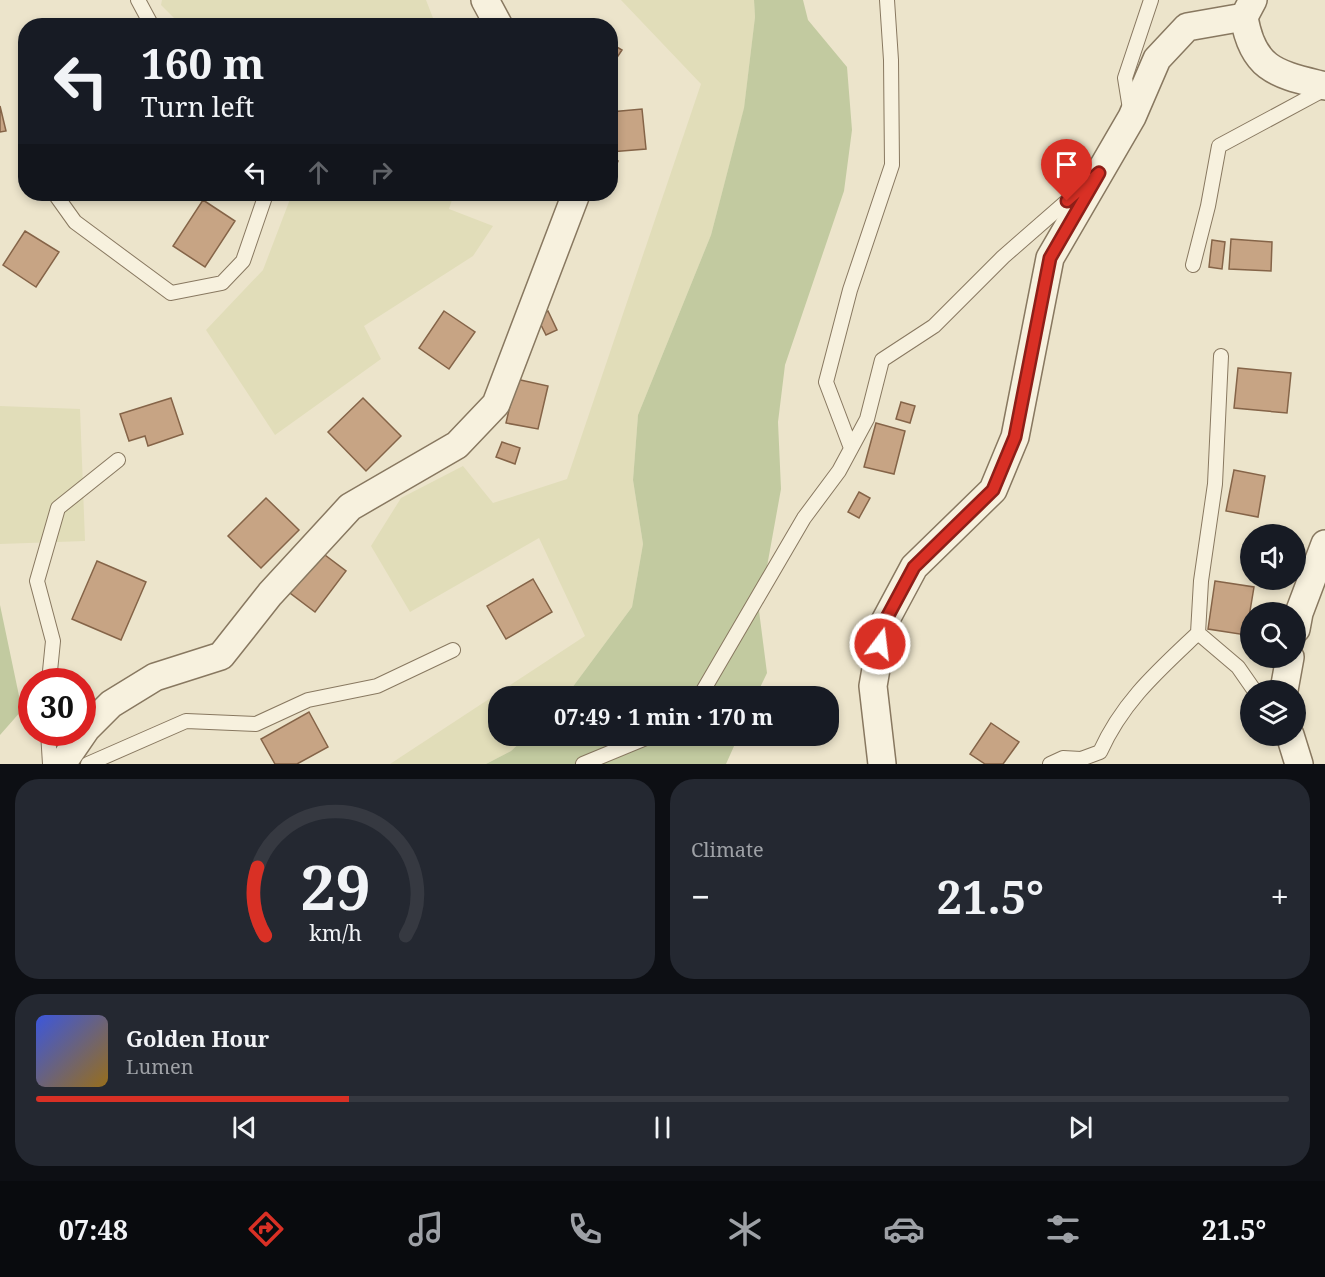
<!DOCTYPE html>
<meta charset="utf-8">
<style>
body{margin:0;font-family:"Noto Serif",serif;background:#242831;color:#f1f3f6;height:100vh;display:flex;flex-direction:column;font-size:22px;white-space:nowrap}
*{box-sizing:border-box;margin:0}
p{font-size:20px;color:#9ea1a6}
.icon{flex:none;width:33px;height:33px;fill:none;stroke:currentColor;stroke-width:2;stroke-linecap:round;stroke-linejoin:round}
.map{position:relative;height:764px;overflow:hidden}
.panel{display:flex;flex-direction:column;gap:15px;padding:15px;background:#0d0f14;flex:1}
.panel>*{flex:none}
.hud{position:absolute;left:18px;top:18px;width:600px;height:183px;border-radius:24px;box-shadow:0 3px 9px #0003;background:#171b24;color:#f1f3f6;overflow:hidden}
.fabs{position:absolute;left:1240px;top:524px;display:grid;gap:12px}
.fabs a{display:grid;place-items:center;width:66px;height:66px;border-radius:50%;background:#171b24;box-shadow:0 3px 9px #0003;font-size:30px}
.speed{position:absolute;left:18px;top:668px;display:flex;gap:12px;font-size:30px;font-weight:700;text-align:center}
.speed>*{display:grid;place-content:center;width:78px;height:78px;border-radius:50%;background:#171b24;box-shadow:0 3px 9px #0003;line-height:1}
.speed .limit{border:9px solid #d22;background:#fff;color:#111}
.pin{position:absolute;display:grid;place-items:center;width:51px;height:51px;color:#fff;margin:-62px -26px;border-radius:50% 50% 50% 0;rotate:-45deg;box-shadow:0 0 6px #0007}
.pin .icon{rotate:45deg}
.me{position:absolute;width:66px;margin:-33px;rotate:15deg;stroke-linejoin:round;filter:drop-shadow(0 0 4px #0008)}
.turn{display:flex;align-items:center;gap:21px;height:126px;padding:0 24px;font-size:27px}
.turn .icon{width:78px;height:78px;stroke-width:2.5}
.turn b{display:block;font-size:42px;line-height:51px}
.lanes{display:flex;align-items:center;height:57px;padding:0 24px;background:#0003;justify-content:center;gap:30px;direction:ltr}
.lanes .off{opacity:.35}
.big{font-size:45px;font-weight:700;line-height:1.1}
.panel .tile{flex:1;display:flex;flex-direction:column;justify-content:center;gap:9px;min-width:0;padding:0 21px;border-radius:24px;background:#242831}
.panel .dial{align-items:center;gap:0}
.dial svg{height:156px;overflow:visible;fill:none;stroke:#363941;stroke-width:7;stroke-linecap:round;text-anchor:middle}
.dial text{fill:#f1f3f6;stroke:none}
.song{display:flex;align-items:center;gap:18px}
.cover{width:72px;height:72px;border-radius:9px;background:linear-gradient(135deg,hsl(230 70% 55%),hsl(40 70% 35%))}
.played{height:6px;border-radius:3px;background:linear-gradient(90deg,#d93025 25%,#363941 25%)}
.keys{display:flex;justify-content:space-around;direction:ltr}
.heat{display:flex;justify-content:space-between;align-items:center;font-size:33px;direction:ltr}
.panel .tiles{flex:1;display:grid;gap:15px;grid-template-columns:1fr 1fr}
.tile:last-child{grid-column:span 2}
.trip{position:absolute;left:488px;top:686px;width:351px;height:60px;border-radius:24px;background:#171b24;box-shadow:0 3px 9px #0003;font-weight:700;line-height:60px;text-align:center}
.tabs{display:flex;height:96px;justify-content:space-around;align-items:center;background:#090b0e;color:#9ea1a6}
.tabs .icon{width:42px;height:42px}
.tabs .active{color:#d93025}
.tabs b{font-size:27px;color:#f1f3f6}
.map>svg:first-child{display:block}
</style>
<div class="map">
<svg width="1325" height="764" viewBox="0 0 1325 764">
<rect width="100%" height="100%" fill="#ece4cb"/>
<path fill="#e1ddb9" d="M162,0H426L433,18L418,26L181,25L161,5Z
M621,0H754L755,17L744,109L711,235L638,415L633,480L643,544L632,607L566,696H498V735H528L511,751L486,764H390L585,636L539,538L410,612L371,546L401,498L463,466L493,503L567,479L701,84Z
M292,194H454L449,209L493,226L473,256L364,326L381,359L275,435L206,330L263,270Z
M0,406L80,409L85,541L0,544Z"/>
<path fill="#c2caa0" d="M754,0H803L808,20L847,67L852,130L844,191L785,365L778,422L781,489L759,611L767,673L756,696H566L632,607L643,544L633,480L638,415L711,235L744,108L755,17Z
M0,605L22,710L0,735Z
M528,735H739L726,764H486L511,751Z"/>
<path fill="#c7a484" stroke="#856448" stroke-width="1.5" d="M610,43L622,50L610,68Z
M0,106L6,131L0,132Z
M642,109L646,149L610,152V112Z
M610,159L618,161L612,176H610Z
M203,200L235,221L205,267L173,246Z
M25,231L59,252L36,287L3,265Z
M1231,239L1272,242L1271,271L1229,269Z
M1212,240L1225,242L1222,269L1209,267Z
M444,311L475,332L449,369L419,348Z
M548,311L557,330L546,335L537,317Z
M1238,368L1291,373L1287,413L1234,408Z
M516,379L548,386L538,429L506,423Z
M171,398L183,434L148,446L145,436L129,441L120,414Z
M363,398L401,436L366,471L328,432Z
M901,402L915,406L910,423L896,419Z
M876,423L905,431L894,474L864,467Z
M502,442L520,448L515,464L496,457Z
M1234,470L1265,476L1258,517L1226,511Z
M859,492L870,498L859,518L848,512Z
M266,498L299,530L261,568L228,536Z
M317,549L346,571L315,612L286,590Z
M97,561L146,582L121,640L72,619Z
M533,579L552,612L506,639L487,606Z
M1215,581L1254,587L1246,635L1208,629Z
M309,712L328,747L297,764H275L261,739Z
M991,723L1019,742L1003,764H985L970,754Z"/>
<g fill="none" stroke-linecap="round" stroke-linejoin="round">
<defs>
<path id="service" d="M138,0L152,26
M1130,109L1125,78L1151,0
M55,194L75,222L171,293L222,283L243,261L266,194
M1193,265L1208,206L1219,146L1325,89
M1221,356L1215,484L1201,581L1198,633L1238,667L1254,690
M851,448L826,382L850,290L892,165L891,60L887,0
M49,681L53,641L37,581L58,508L118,460
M700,696L804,518L839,471L867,419L882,360L934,326L1003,257L1082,188
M48,732L50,764
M88,764L186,721L256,724L308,700L377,686L453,650
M583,764L653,735
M1050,764L1063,758L1081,759L1100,752C1123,701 1158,671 1198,633"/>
<path id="minor" d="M485,0L499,26
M1253,0L1244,17C1253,71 1278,74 1325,86
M1296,629L1299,613L1325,544
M1284,690L1290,657
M1290,735L1299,764
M62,764L86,729L111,704L155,677L221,656L270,594L350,507L457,445L496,404L576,194
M882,764L873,686L884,623L914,567L993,490L1015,437L1050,258L1132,117L1157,59L1187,27L1244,17"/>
</defs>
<use href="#service" stroke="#887860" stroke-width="16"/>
<use href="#minor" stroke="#887860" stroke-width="30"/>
<use href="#service" stroke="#f7f1de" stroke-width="14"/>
<use href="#minor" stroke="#f7f1de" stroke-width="27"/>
</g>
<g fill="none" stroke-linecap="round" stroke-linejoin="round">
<defs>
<path id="route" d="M880,644L884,623L914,567L993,490L1015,437L1050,258L1099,173L1067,201"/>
</defs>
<use href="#route" stroke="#8d1f18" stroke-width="15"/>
<use href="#route" stroke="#d93025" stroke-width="10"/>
</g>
</svg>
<div class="fabs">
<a><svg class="icon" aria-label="sound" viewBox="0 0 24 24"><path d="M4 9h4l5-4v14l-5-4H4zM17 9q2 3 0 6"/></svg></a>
<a><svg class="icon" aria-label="search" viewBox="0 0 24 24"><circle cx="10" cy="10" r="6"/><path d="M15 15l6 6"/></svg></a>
<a><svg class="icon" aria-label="layers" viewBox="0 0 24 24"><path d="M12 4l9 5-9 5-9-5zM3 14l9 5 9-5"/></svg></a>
</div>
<div class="speed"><div class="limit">30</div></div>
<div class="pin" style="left:1067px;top:201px;background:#d93025"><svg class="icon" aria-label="arrive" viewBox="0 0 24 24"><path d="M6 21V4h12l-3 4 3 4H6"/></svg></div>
<svg class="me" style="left:880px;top:644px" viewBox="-20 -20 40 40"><circle r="17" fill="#d93025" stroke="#fff" stroke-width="3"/><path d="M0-11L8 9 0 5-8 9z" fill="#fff"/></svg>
<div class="trip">07:49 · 1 min · 170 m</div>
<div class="hud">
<div class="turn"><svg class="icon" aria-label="left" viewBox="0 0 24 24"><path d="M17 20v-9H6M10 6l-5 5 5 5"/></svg><div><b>160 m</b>Turn left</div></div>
<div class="lanes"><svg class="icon" aria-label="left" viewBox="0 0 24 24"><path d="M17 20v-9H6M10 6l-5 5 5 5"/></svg><svg class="icon off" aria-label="ahead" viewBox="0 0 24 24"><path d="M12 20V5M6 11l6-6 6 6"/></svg><svg class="icon off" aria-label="right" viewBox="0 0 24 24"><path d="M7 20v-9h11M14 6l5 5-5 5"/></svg></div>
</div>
</div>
<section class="panel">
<div class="tiles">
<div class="tile dial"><svg viewBox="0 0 100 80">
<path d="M14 69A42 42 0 1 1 86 69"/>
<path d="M14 69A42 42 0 0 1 10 34" stroke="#d93025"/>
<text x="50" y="56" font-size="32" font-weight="700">29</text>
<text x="50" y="72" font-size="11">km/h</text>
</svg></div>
<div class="tile"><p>Climate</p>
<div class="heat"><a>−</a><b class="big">21.5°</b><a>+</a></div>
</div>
<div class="tile">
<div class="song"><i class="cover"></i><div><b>Golden Hour</b><p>Lumen</p></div></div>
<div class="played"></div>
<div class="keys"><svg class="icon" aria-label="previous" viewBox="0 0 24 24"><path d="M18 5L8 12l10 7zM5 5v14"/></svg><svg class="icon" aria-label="pause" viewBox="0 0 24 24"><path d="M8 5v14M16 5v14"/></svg><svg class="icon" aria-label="next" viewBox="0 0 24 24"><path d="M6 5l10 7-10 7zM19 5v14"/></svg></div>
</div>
</div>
</section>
<nav class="tabs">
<b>07:48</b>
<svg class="icon active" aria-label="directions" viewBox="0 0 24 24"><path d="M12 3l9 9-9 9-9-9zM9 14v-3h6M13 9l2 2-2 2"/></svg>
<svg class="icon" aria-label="music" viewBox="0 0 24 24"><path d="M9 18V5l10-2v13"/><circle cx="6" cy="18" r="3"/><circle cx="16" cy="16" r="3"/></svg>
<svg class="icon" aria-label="phone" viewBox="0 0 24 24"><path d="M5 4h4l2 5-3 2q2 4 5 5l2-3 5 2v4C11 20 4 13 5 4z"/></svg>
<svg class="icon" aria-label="climate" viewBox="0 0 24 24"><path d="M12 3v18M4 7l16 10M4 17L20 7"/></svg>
<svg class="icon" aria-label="car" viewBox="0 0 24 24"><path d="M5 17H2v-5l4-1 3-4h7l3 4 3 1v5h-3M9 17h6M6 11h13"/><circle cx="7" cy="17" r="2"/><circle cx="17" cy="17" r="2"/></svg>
<svg class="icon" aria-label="filters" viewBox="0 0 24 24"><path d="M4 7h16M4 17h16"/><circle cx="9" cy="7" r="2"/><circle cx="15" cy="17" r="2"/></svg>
<b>21.5°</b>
</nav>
